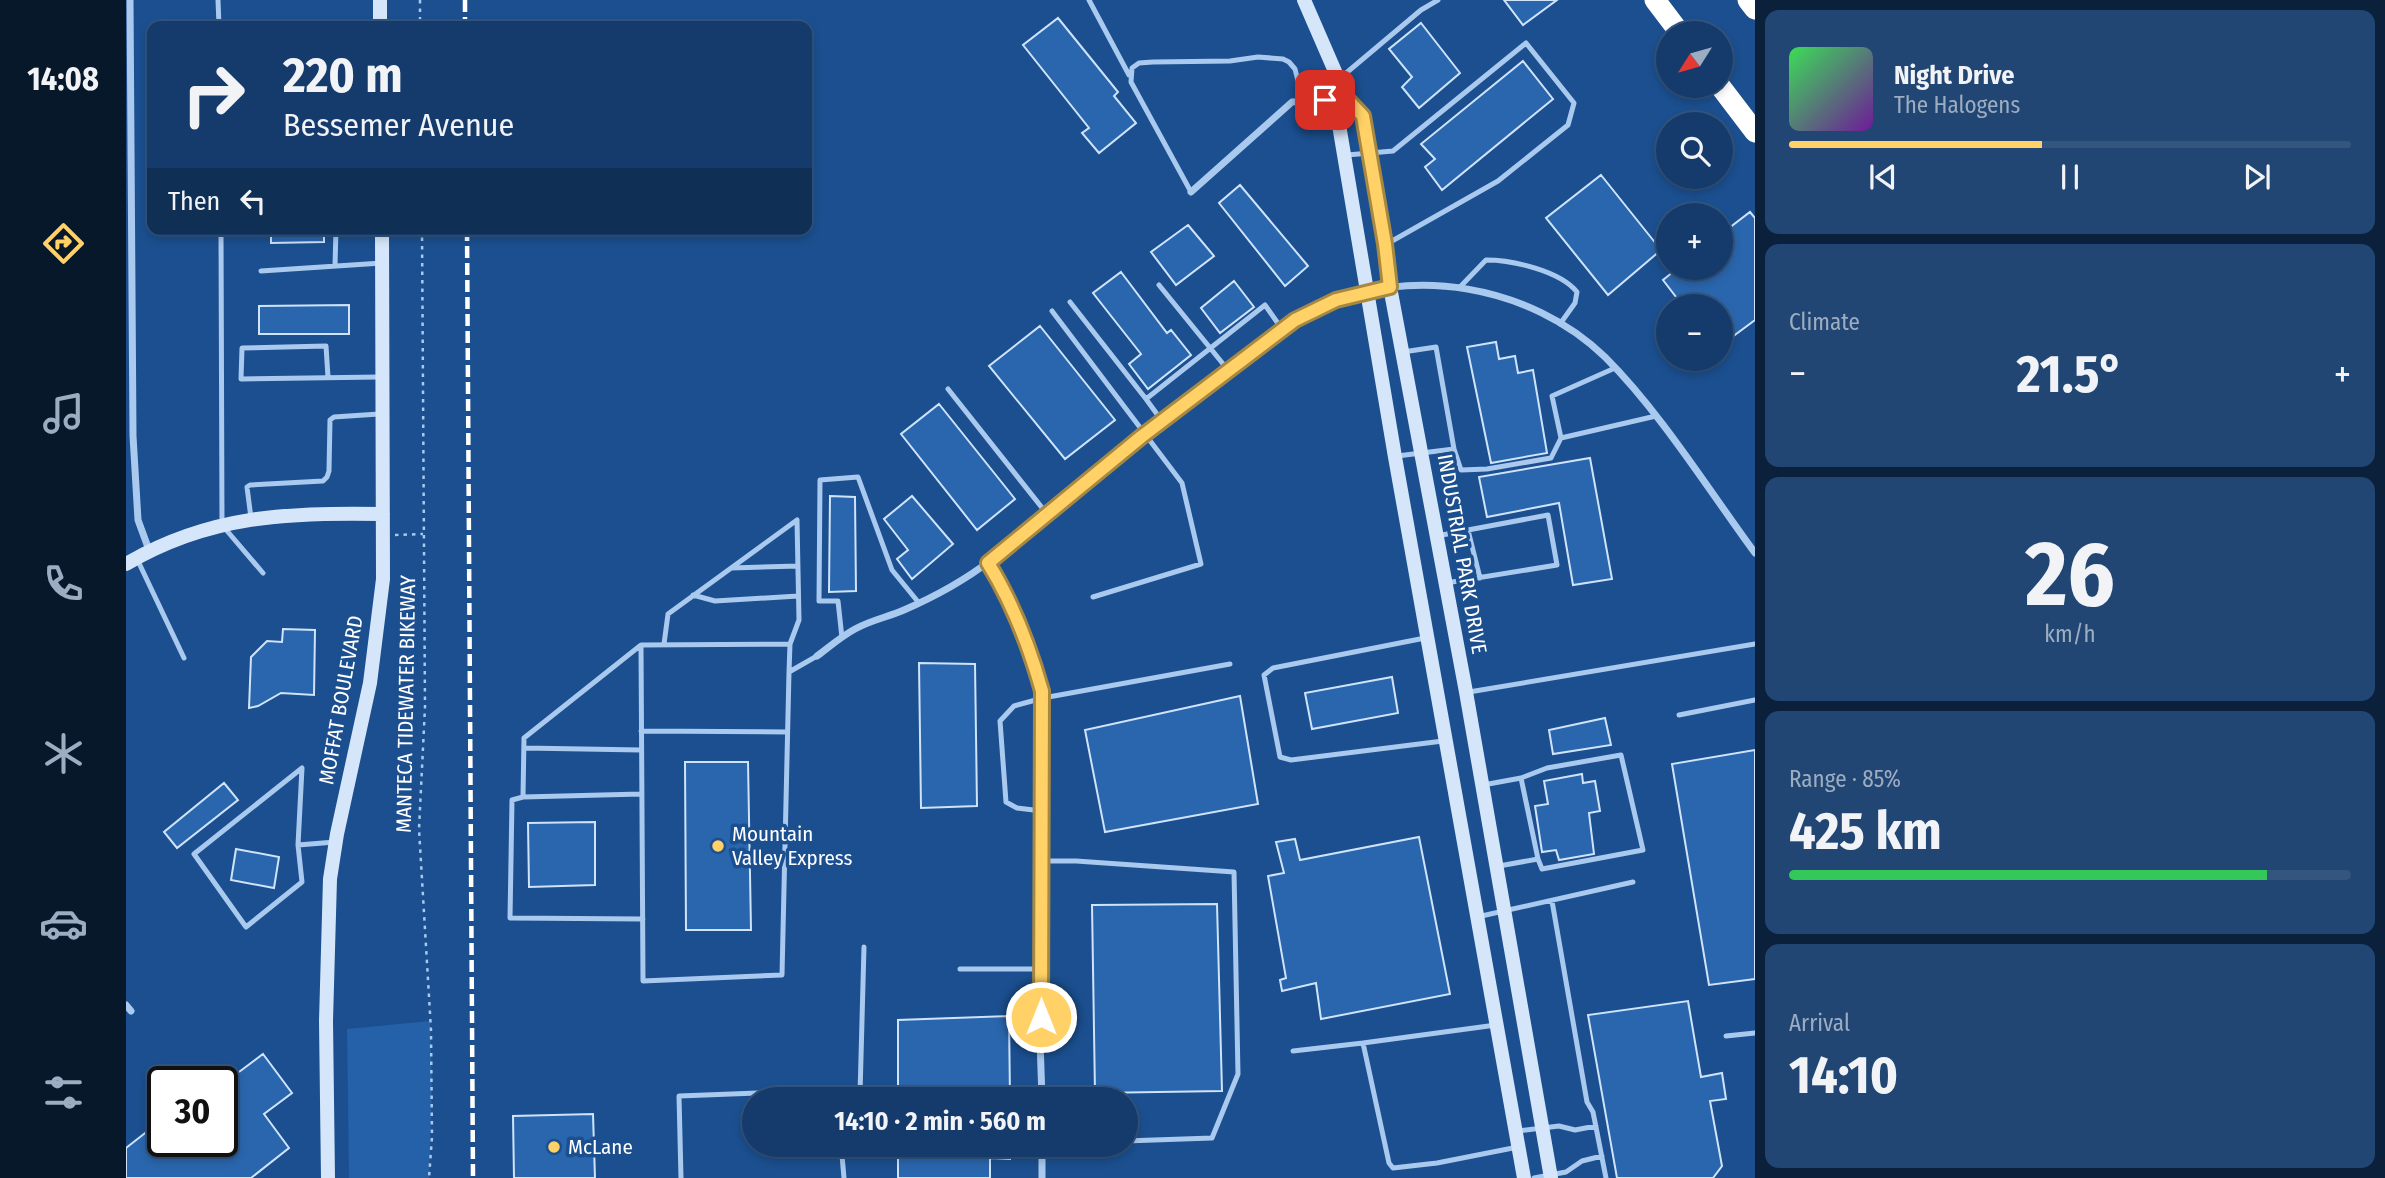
<!DOCTYPE html>
<meta charset="utf-8">
<style>
body{margin:0;font-family:"Fira Sans Condensed",sans-serif;background:#214673;color:#f1f3f6;height:100vh;display:flex;flex-direction:column;font-size:26px;white-space:nowrap}
*{box-sizing:border-box;margin:0}
p{font-size:23px;color:#9dadc1}
.icon{flex:none;width:38px;height:38px;fill:none;stroke:currentColor;stroke-width:2;stroke-linecap:round;stroke-linejoin:round}
.map{position:relative;flex:1;overflow:hidden}
.details{display:flex;flex-direction:column;gap:10px;padding:10px;background:#0b203b;width:630px}
.details>*{flex:none}
.top-card{position:absolute;left:21px;top:21px;width:665px;height:214px;border-radius:14px;box-shadow:0 4px 10px #0003,0 0 0 2px #33557e;background:#143b6b;color:#f1f3f6;overflow:hidden}
.needle{width:46px;rotate:233deg}
.tools{position:absolute;left:1530px;top:21px;display:grid;gap:14px}
.tools a{display:grid;place-items:center;width:77px;height:77px;border-radius:50%;background:#143b6b;box-shadow:0 4px 10px #0003,0 0 0 2px #33557e;font-size:35px}
.speed{position:absolute;left:21px;top:1066px;display:flex;gap:14px;font-size:35px;font-weight:700;text-align:center}
.speed>*{display:grid;place-content:center;width:91px;height:91px;border-radius:50%;background:#143b6b;box-shadow:0 4px 10px #0003,0 0 0 2px #33557e;line-height:1}
.speed .limit{border:4px solid #111;border-radius:10px;background:#fff;color:#111}
.pin{position:absolute;display:grid;place-items:center;width:60px;height:60px;color:#fff;margin:-30px;border-radius:14px;box-shadow:0 4px 10px #0006}
.me{position:absolute;width:77px;margin:-38px;rotate:0deg;stroke-linejoin:round;filter:drop-shadow(0 0 5px #0008)}
.turn{display:flex;align-items:center;gap:24px;height:147px;padding:0 21px;font-size:32px}
.turn .icon{width:91px;height:91px;stroke-width:2.5}
.turn b{display:block;font-size:49px;line-height:60px}
.then{display:flex;align-items:center;height:66px;padding:0 21px;background:#0003;gap:14px;font-size:26px}
.big{font-size:52px;font-weight:700;line-height:1.1}
.details .card{flex:1;display:flex;flex-direction:column;justify-content:center;gap:10px;min-width:0;padding:0 24px;border-radius:14px;background:#214673}
.details .dial{align-items:center;gap:0}
.dial b{font-size:91px;line-height:1}
.song{display:flex;align-items:center;gap:21px}
.cover{width:84px;height:84px;border-radius:10px;background:linear-gradient(135deg,hsl(130 70% 55%),hsl(280 70% 35%))}
.played{height:7px;border-radius:4px;background:linear-gradient(90deg,#ffd166 45%,#33557e 45%)}
.keys{display:flex;justify-content:space-around;direction:ltr}
.heat{display:flex;justify-content:space-between;align-items:center;font-size:38px;direction:ltr}
.charge{height:10px;border-radius:5px;background:linear-gradient(90deg,#34c759 85%,#33557e 0)}
.trip{position:absolute;left:616px;top:1087px;width:396px;height:70px;border-radius:35px;background:#143b6b;box-shadow:0 4px 10px #0003,0 0 0 2px #33557e;font-weight:700;line-height:70px;text-align:center}
main{display:flex;flex:1;min-height:0}
.tab-bar{display:flex;flex-direction:column;width:126px;justify-content:space-around;align-items:center;background:#08182b;color:#9dadc1}
.tab-bar .icon{width:49px;height:49px}
.tab-bar .active{color:#ffd166}
.tab-bar b{font-size:32px;color:#f1f3f6}
.map>svg:first-child{display:block}
</style>
<main>
<nav class="tab-bar">
<b>14:08</b>
<svg class="icon active" aria-label="directions" viewBox="0 0 24 24"><path d="M12 3l9 9-9 9-9-9zM9 14v-3h6M13 9l2 2-2 2"/></svg>
<svg class="icon" aria-label="music" viewBox="0 0 24 24"><path d="M9 18V5l10-2v13"/><circle cx="6" cy="18" r="3"/><circle cx="16" cy="16" r="3"/></svg>
<svg class="icon" aria-label="phone" viewBox="0 0 24 24"><path d="M5 4h4l2 5-3 2q2 4 5 5l2-3 5 2v4C11 20 4 13 5 4z"/></svg>
<svg class="icon" aria-label="climate" viewBox="0 0 24 24"><path d="M12 3v18M4 7l16 10M4 17L20 7"/></svg>
<svg class="icon" aria-label="car" viewBox="0 0 24 24"><path d="M5 17H2v-5l4-1 3-4h7l3 4 3 1v5h-3M9 17h6M6 11h13"/><circle cx="7" cy="17" r="2"/><circle cx="17" cy="17" r="2"/></svg>
<svg class="icon" aria-label="filters" viewBox="0 0 24 24"><path d="M4 7h16M4 17h16"/><circle cx="9" cy="7" r="2"/><circle cx="15" cy="17" r="2"/></svg>
</nav>
<div class="map">
<svg width="1629" height="1178" viewBox="0 0 1629 1178">
<rect width="100%" height="100%" fill="#1b4f8f"/>
<path fill="#2461a8" d="M304,1021L306,1086L303,1178H223L221,1029Z"/>
<path fill="#2a66ad" stroke="#cfe3fa" stroke-width="2" d="M1378,0H1431L1397,25Z
M932,18L992,92L988,96L1010,123L973,153L956,133L963,128L897,45Z
M1295,23L1334,73L1293,108L1276,87L1286,77L1263,49Z
M1397,61L1427,99L1316,190L1299,167L1309,159L1295,144Z
M1475,175L1535,250L1482,295L1420,218Z
M1114,185L1182,266L1159,286L1093,203Z
M1624,212L1629,218V320L1594,346V306H1557L1537,280L1552,268H1594V235Z
M1062,225L1088,256L1050,285L1025,252Z
M145,229H198V242L145,243Z
M995,272L1041,333L1045,330L1065,355L1022,389L1003,364L1015,354L967,293Z
M1108,281L1128,307L1094,333L1075,308Z
M223,305V334H133V306Z
M914,326L989,420L939,459L863,366Z
M1370,342L1373,359L1389,356L1392,373L1407,370L1421,453L1365,463L1341,347Z
M813,404L889,499L851,530L775,434Z
M1464,458L1486,579L1447,585L1433,503L1361,517L1353,477Z
M704,496L729,497L730,591L703,592Z
M786,496L827,544L786,579L771,559L782,550L758,519Z
M157,629L189,630L188,695L155,693L132,706L123,708L125,657L141,641L156,642Z
M793,663L849,664L851,806L795,808Z
M1266,677L1272,713L1186,729L1179,693Z
M1114,696L1132,804L979,832L959,730Z
M1479,718L1485,745L1427,754L1423,730Z
M1629,750V979L1583,985L1546,764Z
M559,762H622L625,930H560Z
M1456,774L1457,783L1469,781L1474,811L1463,813L1468,854L1433,860L1430,850L1416,852L1409,806L1422,804L1418,781Z
M98,783L112,800L51,848L38,832Z
M469,822V885L403,887L402,823Z
M1293,837L1324,994L1195,1019L1190,983L1156,991L1154,980L1160,978L1142,876L1158,873L1150,842L1169,839L1174,860Z
M110,849L153,857L148,888L105,880Z
M1091,904L1096,1091L969,1093L966,905Z
M1562,1001L1575,1077L1596,1073L1600,1099L1584,1101L1596,1166L1587,1178H1491L1462,1015Z
M883,1016L884,1099H772V1020Z
M137,1054L166,1093L138,1114L163,1148L125,1178H0V1148L37,1119V1141H96V1082H84L102,1067L109,1075Z
M467,1114L469,1178H388L387,1116Z
M772,1144H884V1159L864,1158V1178H772Z"/>
<g fill="none" stroke-linecap="round" stroke-linejoin="round">
<path stroke="#a9c9ee" stroke-width="2.5" stroke-dasharray="3.5 5" stroke-linecap="butt" d="M294,0V26
M296,229L299,707L293,829L305,1030L306,1137L303,1178
M269,535L297,534"/>
<path stroke="#a9c9ee" stroke-width="5" d="M92,0L93,26
M963,0L1003,75
M1213,79L1295,10L1312,0
M1221,155L1267,151L1400,43L1448,103L1442,125L1372,181L1259,245
M1065,192L1005,82L1006,68L1013,63L1027,62L1104,61L1132,57L1157,59L1163,62L1169,69L1177,101
M95,229L96,525L137,573
M209,266L210,229
M135,271L256,263
M1033,285L1102,370
M1333,288L1360,260C1387,260 1434,271 1451,292L1449,303L1434,324
M944,302L1020,399
M926,311L1056,483L1075,564L967,597
M1277,352L1310,347L1328,449
M202,377L200,346L116,348L115,379L253,377
M822,389L921,514
M1036,421L1020,399L1139,305L1156,329
M1435,438L1426,396L1489,368
M1271,456L1328,449L1335,470L1361,469L1425,458L1435,438L1530,416
M125,518L121,487L124,485L197,481L201,477L203,471L204,420L208,417L253,414
M1311,536L1342,530
M12,561L58,658
M605,568L672,566
M1320,583L1431,565L1422,515L1342,530L1354,578
M567,595L589,601L672,596
M716,638L712,601H693L694,480L732,477L766,570L793,603
M1299,638L1147,668L1138,675L1154,757L1165,760L1317,741
M538,644L542,614L671,520
M664,644L673,620L671,520
M515,645L517,981L656,975L663,672L691,656
M1343,692L1629,644
M1553,715L1629,700
M515,731L661,732
M398,748L515,750
M1357,785L1395,778
M515,794L397,797L386,800L384,918L517,919
M397,797L398,738L515,645L664,644L663,672
M916,811L891,808L880,802L874,721L888,706L917,698L1104,664
M172,845L176,882L120,927L68,854L176,768L172,845L209,842
M915,861H950L1108,872L1112,1074L1086,1138L999,1141
M1373,866L1412,859L1395,778L1421,768L1495,755L1517,850L1416,869L1412,859
M1426,901L1461,1102L1467,1112L1480,1178
M1351,917L1507,882
M834,969H915
M1600,1036L1629,1033
M1237,1043L1370,1025
M1167,1051L1237,1043L1263,1163L1267,1168L1311,1163L1392,1147
M718,1099V1097L734,1094L738,947
M1391,1131L1433,1126L1449,1130L1470,1126
M715,1144L718,1178
M555,1178L553,1096L656,1092
M1408,1178L1440,1172L1456,1161L1476,1156"/>
<path stroke="#a9c9ee" stroke-width="7" d="M4,0L7,436L12,520L23,550
M1065,192L1166,102L1221,99
M862,563C887,603 903,645 916,691L914,1040L916,1099
M691,656C703,647 716,636 729,629C745,620 762,617 778,610C808,597 839,580 865,560C939,502 1010,441 1084,384C1118,358 1151,327 1190,309C1283,264 1405,285 1479,357C1535,413 1582,489 1629,553
M0,1005L5,1011
M916,1144V1178"/>
<path stroke="#d6e6fa" stroke-width="14" d="M254,0V26
M1178,0L1221,99L1237,116L1259,245L1264,287L1340,692L1425,1178
M1221,99L1212,119L1269,457L1398,1178
M0,564C83,515 164,512 257,514
M202,1178L200,1021L204,879L211,834L244,683L257,579L256,229"/>
<path stroke="#fff" stroke-width="21" d="M1529,0L1554,33
M1622,0L1629,9
M1594,86L1629,132"/>
<path stroke="#fff" stroke-width="4.5" stroke-dasharray="12 5" stroke-linecap="butt" d="M339,0V26
M341,229L347,1178"/>
</g>
<g fill="none" stroke-linecap="round" stroke-linejoin="round">
<defs>
<path id="route" d="M915,1017L916,691C903,645 887,603 862,563L1015,437L1169,320L1210,300L1264,287L1259,244L1237,116L1221,99L1199,100"/>
</defs>
<use href="#route" stroke="#a68842" stroke-width="18"/>
<use href="#route" stroke="#ffd166" stroke-width="12"/>
</g>
<g fill="#ffd166" stroke="#1b4f8f" stroke-width="2.5">
<circle cx="592" cy="846" r="7"/>
<circle cx="428" cy="1147" r="7"/>
</g>
<g text-anchor="middle" stroke-width="7" stroke-linejoin="round" paint-order="stroke">
<g font-size="21" fill="#fff" stroke="#1b4f8f">
<text transform="translate(1336 554) rotate(80)" y="7">INDUSTRIAL PARK DRIVE</text>
<text transform="translate(215 700) rotate(-80)" y="7">MOFFAT BOULEVARD</text>
<text transform="translate(280 704) rotate(-89)" y="7">MANTECA TIDEWATER BIKEWAY</text>
</g>
<g font-size="21" fill="#fff" stroke="#1b4f8f" text-anchor="start">
<text x="606" y="841">Mountain<tspan x="606" dy="24">Valley Express</tspan></text>
<text x="442" y="1154">McLane</text>
</g>
</g>
</svg>
<div class="tools">
<a><svg class="needle" viewBox="-14 -14 28 28"><path d="M0-13l5 13h-10z" fill="#e53935"/><path d="M0 13l5-13h-10z" fill="#9dadc1"/></svg></a>
<a><svg class="icon" aria-label="search" viewBox="0 0 24 24"><circle cx="10" cy="10" r="6"/><path d="M15 15l6 6"/></svg></a>
<a>+</a>
<a>−</a>
</div>
<div class="speed"><div class="limit">30</div></div>
<div class="pin" style="left:1199px;top:100px;background:#d93025"><svg class="icon" aria-label="arrive" viewBox="0 0 24 24"><path d="M6 21V4h12l-3 4 3 4H6"/></svg></div>
<svg class="me" style="left:915px;top:1017px" viewBox="-20 -20 40 40"><circle r="17" fill="#ffd166" stroke="#fff" stroke-width="3"/><path d="M0-11L8 9 0 5-8 9z" fill="#fff"/></svg>
<div class="trip">14:10 · 2 min · 560 m</div>
<div class="top-card">
<div class="turn"><svg class="icon" aria-label="right" viewBox="0 0 24 24"><path d="M7 20v-9h11M14 6l5 5-5 5"/></svg><div><b>220 m</b>Bessemer Avenue</div></div>
<div class="then">Then<svg class="icon" aria-label="left" viewBox="0 0 24 24"><path d="M17 20v-9H6M10 6l-5 5 5 5"/></svg></div>
</div>
</div>
<section class="details">
<div class="card">
<div class="song"><i class="cover"></i><div><b>Night Drive</b><p>The Halogens</p></div></div>
<div class="played"></div>
<div class="keys"><svg class="icon" aria-label="previous" viewBox="0 0 24 24"><path d="M18 5L8 12l10 7zM5 5v14"/></svg><svg class="icon" aria-label="pause" viewBox="0 0 24 24"><path d="M8 5v14M16 5v14"/></svg><svg class="icon" aria-label="next" viewBox="0 0 24 24"><path d="M6 5l10 7-10 7zM19 5v14"/></svg></div>
</div>
<div class="card"><p>Climate</p>
<div class="heat"><a>−</a><b class="big">21.5°</b><a>+</a></div>
</div>
<div class="card dial"><b>26</b><p>km/h</p></div>
<div class="card"><p>Range · 85%</p><b class="big">425 km</b><div class="charge"></div></div>
<div class="card"><p>Arrival</p><b class="big">14:10</b></div>
</section>
</main>
